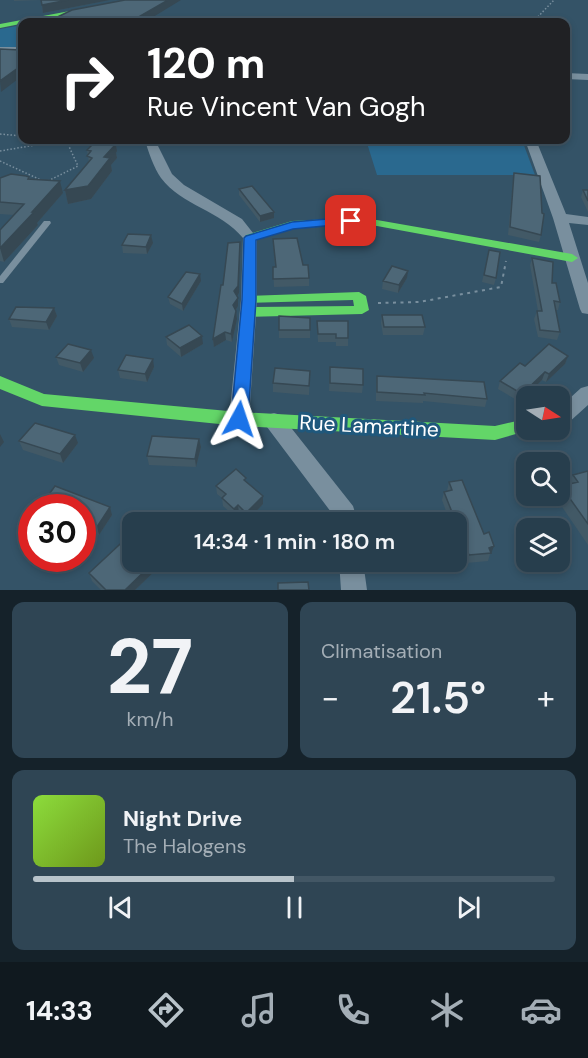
<!DOCTYPE html>
<html lang="fr">
<meta charset="utf-8">
<style>
body{margin:0;font-family:"DM Sans",sans-serif;background:#2f4554;color:#f1f3f6;height:100vh;display:flex;flex-direction:column;font-size:22px;white-space:nowrap}
*{box-sizing:border-box;margin:0}
p{font-size:20px;color:#a4aeb6}
.icon{flex:none;width:33px;height:33px;fill:none;stroke:currentColor;stroke-width:2;stroke-linecap:round;stroke-linejoin:round}
.map{position:relative;height:590px;overflow:hidden}
.sheet{display:flex;flex-direction:column;gap:12px;padding:12px;background:#15222a;flex:1}
.sheet>*{flex:none}
.hud{position:absolute;left:18px;top:18px;width:552px;height:126px;border-radius:12px;box-shadow:0 3px 9px #0003,0 0 0 2px #435765;background:#202124;color:#fff;overflow:hidden}
.needle{width:39px;rotate:102deg}
.fabs{position:absolute;left:516px;top:386px;display:grid;gap:12px}
.fabs a{display:grid;place-items:center;width:54px;height:54px;border-radius:12px;background:#273e4d;box-shadow:0 3px 9px #0003,0 0 0 2px #435765;font-size:30px}
.speed{position:absolute;left:18px;top:494px;display:flex;gap:12px;font-size:30px;font-weight:700;text-align:center}
.speed>*{display:grid;place-content:center;width:78px;height:78px;border-radius:50%;background:#273e4d;box-shadow:0 3px 9px #0003,0 0 0 2px #435765;line-height:1}
.speed .limit{border:9px solid #d22;background:#fff;color:#111}
.pin{position:absolute;display:grid;place-items:center;width:51px;height:51px;color:#fff;margin:-26px;border-radius:12px;box-shadow:0 3px 9px #0006}
.me{position:absolute;width:66px;margin:-33px;rotate:5deg;stroke-linejoin:round;filter:drop-shadow(0 0 4px #0008)}
.turn{display:flex;align-items:center;gap:21px;height:126px;padding:0 30px;font-size:27px}
.turn .icon{width:78px;height:78px;stroke-width:2.5}
.turn b{display:block;font-size:42px;line-height:51px}
.big{font-size:45px;font-weight:600;line-height:1.1}
.sheet .widget{flex:1;display:flex;flex-direction:column;justify-content:center;gap:9px;min-width:0;padding:0 21px;border-radius:12px;background:#2f4554}
.sheet .dial{align-items:center;gap:0}
.dial b{font-size:78px;line-height:1}
.song{display:flex;align-items:center;gap:18px}
.cover{width:72px;height:72px;border-radius:9px;background:linear-gradient(135deg,hsl(90 70% 55%),hsl(80 70% 35%))}
.played{height:6px;border-radius:3px;background:linear-gradient(90deg,#b8c3ca 50%,#435765 50%)}
.keys{display:flex;justify-content:space-around;direction:ltr}
.heat{display:flex;justify-content:space-between;align-items:center;font-size:33px;direction:ltr}
.sheet .tiles{flex:1;display:grid;gap:12px;grid-template-columns:1fr 1fr}
.widget:last-child{grid-column:span 2}
.trip{position:absolute;left:122px;top:512px;width:345px;height:60px;border-radius:12px;background:#273e4d;box-shadow:0 3px 9px #0003,0 0 0 2px #435765;font-weight:600;line-height:60px;text-align:center}
.tab-bar{display:flex;height:96px;justify-content:space-around;align-items:center;background:#10191f;color:#a4aeb6}
.tab-bar .icon{width:42px;height:42px}
.tab-bar .active{color:#b8c3ca}
.tab-bar b{font-size:27px;color:#f1f3f6}
.map>svg:first-child{display:block}
</style>
<div class="map">
<svg width="588" height="590" viewBox="0 0 588 590">
<rect width="100%" height="100%" fill="#345367"/>
<path fill="#2a698f" d="M17,26L22,29L17,37L22,40V47H0V29Z
M366,140H522L535,175H377Z"/>
<g fill="none" stroke-linecap="round" stroke-linejoin="round">
<path stroke="#798f9e" stroke-width="1.5" stroke-dasharray="1.5 2" stroke-linecap="butt" d="M533,22L554,0
M0,134L22,136
M0,151L65,140
M0,161L43,181
M48,181L78,166L66,140"/>
<path stroke="#798f9e" stroke-width="2" stroke-dasharray="3 4.5" stroke-linecap="butt" d="M378,303L419,302L501,287L506,261"/>
<path fill="#798f9e" fill-rule="evenodd" d="M44,221H50L51,223L3,283H0V276Z"/>
<path fill="#798f9e" fill-rule="evenodd" d="M0,47H22V52L0,53Z
M566,73L588,74V80L566,79Z
M145,140H155L172,174L184,185L242,219L257,238V300L249,419L246,425L239,427L232,425L229,419L241,300L243,238C221,211 181,205 161,178C154,168 148,151 145,140Z
M525,140H536L566,214L588,217V225L569,223L588,283V314L582,313L580,309L553,218Z
M588,386V405L567,424L560,426V407L581,388Z
M274,413L281,415L353,506L358,522H334V516L267,427L264,421L267,415Z
M339,561H363L367,590H341Z"/>
<path fill="#63d668" fill-rule="evenodd" d="M129,0H141L0,28V24Z
M351,218L377,220L572,254L578,258L572,262L377,226L351,224L293,228L250,242L244,238L246,235L292,221Z
M359,292L366,296L369,310L362,314L248,317L241,312L248,307L354,306L353,300L244,303L242,300L249,296Z
M0,376L44,394L239,412L495,426L526,419V429H533L495,440L239,426L42,406L0,389Z"/>
</g>
<path fill="#425966" d="M14,0H110L43,13L41,0L14,1Z
M22,117V130L21,129L19,120Z
M97,140H115L117,151L116,153L117,158L111,165L112,171L91,199L68,204L65,190L89,163L87,150Z
M514,173L541,235L539,242L508,235L513,180Z
M29,177L30,179L63,193L37,223L38,225L4,262L0,261V230L14,215L0,214V178Z
M239,189L274,212V218L260,222L239,195Z
M583,190H588V212L581,197Z
M273,239L303,265L309,278V286L274,287L273,267H275Z
M240,242L239,293L237,296L238,306L236,310L237,319L232,342L226,340L214,347L213,339L223,285Z
M153,243L147,254L123,253L122,245Z
M489,250L496,278L494,285L482,282Z
M532,258L552,283L560,302L558,310H556L560,332L557,340L538,337L534,319L537,311H538L530,265Z
M407,278L398,293L382,289L383,281Z
M201,281L183,311L170,304L168,297Z
M54,308L57,316L49,330L12,327L9,319Z
M382,315L425,327L423,335H383L381,323Z
M279,316L310,330V338H279Z
M317,321L348,338V346H336V342H318Z
M166,337L203,344L181,357L167,345Z
M568,356L565,364L546,382L542,380L520,402L498,389L500,381L525,366Z
M56,357L94,358L83,372L59,365Z
M154,367L147,382L120,378L118,370Z
M330,367L363,385L362,393L329,391Z
M310,371L309,395L273,392V383Z
M377,376L487,399L485,407L423,401V403L376,401V384Z
M199,439L201,447L196,467L149,465L147,456Z
M19,441L78,443L63,463L23,450Z
M588,471V545L556,498L558,495H560V491L561,486L568,484L573,475Z
M449,482L491,554H490L488,561L466,563L456,537V522H450L442,500L444,492L447,491Z
M247,483L263,504L247,521L239,513L235,517L223,506L222,498L217,494L216,486Z
M82,507L112,515L99,535L82,530Z
M160,566L135,590H101L92,581L89,573Z"/>
<path fill="#364853" d="M68,0H110L43,13L42,5Z
M168,0H181L145,22H130Z
M22,65V76L1,92L0,81Z
M114,140H115L117,151L116,153L117,158L111,165L112,171L91,199L68,204L65,190L104,157L110,144Z
M60,181L63,193L37,223L38,225L4,262L0,248Z
M274,212V218L260,222V216Z
M151,235L153,243L147,254L146,247Z
M240,242L239,293L235,299L234,291Z
M408,271L407,278L398,293L399,285Z
M200,274L201,281L183,311L182,304Z
M238,298V306L234,313L233,305Z
M54,308L57,316L49,330L46,322Z
M236,311L237,319L232,342L231,334Z
M225,332L226,340L214,347L213,339Z
M202,336L203,344L181,357L180,348Z
M91,350L94,358L83,372L80,363Z
M568,356L565,364L546,382L549,374Z
M153,359L154,367L147,382L145,374Z
M545,372L542,380L520,402L522,394Z
M0,434L4,442L0,447Z
M75,435L78,443L63,463L60,454Z
M199,439L201,447L196,467L195,459Z
M263,496V504L247,521L246,513Z
M238,505L239,513L235,517L234,509Z
M110,507L112,515L99,535L97,527Z
M494,546L491,554H490L491,553L489,548Z
M155,561H159L160,566L135,590H125Z"/>
<path fill="#4d6777" stroke="#364853" stroke-width="1.5" d="M41,0H68L42,5Z
M125,0H168L130,22H47L72,10Z
M22,46V65L0,81V49L20,50Z
M97,140H114L110,144L115,145L104,157L110,158L88,186L65,190L92,158L87,156L91,151L87,150Z
M514,173L540,176L542,213L544,214L541,235L510,227Z
M11,174L26,176L29,177L28,179L60,181L32,212H34L0,248V230L24,204L0,202V178Z
M252,186L274,212L260,216L239,189Z
M583,190H588V201Z
M128,234L151,235L146,247L122,245Z
M297,238L303,265H308L309,278L273,279V267H276L273,239Z
M240,242L238,286L234,291L238,298L233,305L236,311L231,334L225,332L213,339L221,285H223L228,243Z
M489,250L500,252L496,278L484,275Z
M532,258L553,262L552,283H556L560,302L554,301L560,332L540,330L537,311H542Z
M392,266L408,271L399,285L383,281Z
M186,272L200,274L182,304L168,297Z
M16,307L54,308L46,322L9,319Z
M382,315H422L425,327H384Z
M279,316L310,318V330H279Z
M317,321H348V338H336V334H318Z
M189,325L202,336L180,348L166,337Z
M68,344L91,350L80,363L56,357Z
M549,344L568,356L549,374L545,372L522,394L500,381L520,363L525,366Z
M126,355L153,359L145,374L118,370Z
M330,367L363,369V385L330,383Z
M275,368L310,371L309,386L273,383Z
M377,376L484,382L487,399L424,393L425,395L377,392Z
M35,423L75,435L60,454L19,441Z
M152,436L199,439L195,459L147,456Z
M236,469L246,478L244,480L263,496L246,513L238,505L234,509L222,498L226,494L216,486Z
M588,471V524L561,486L578,482L573,475Z
M462,480L484,534L489,532L494,546L489,548L491,553L469,555L444,492L452,490L449,482Z
M55,486L110,507L97,527L82,523V507H40Z
M132,533V561H155L125,590H106L89,573Z
M308,582L309,590H278V583Z"/>
<path fill="#1a73e8" stroke="#114b97" stroke-width="1.5" d="M351,217L356,218V223L293,229L256,240V300L248,419L245,424L239,426L233,424L231,419L242,300L244,238L246,236L292,222Z"/>
<g text-anchor="middle" stroke-width="6" stroke-linejoin="round" paint-order="stroke">
<g font-size="21" fill="#fff" stroke="#1f587c">
<text transform="translate(369 426) rotate(3)" y="7">Rue Lamartine</text>
</g>
</g>
</svg>
<div class="fabs">
<a><svg class="needle" viewBox="-14 -14 28 28"><path d="M0-13l5 13h-10z" fill="#e53935"/><path d="M0 13l5-13h-10z" fill="#a4aeb6"/></svg></a>
<a><svg class="icon" aria-label="search" viewBox="0 0 24 24"><circle cx="10" cy="10" r="6"/><path d="M15 15l6 6"/></svg></a>
<a><svg class="icon" aria-label="layers" viewBox="0 0 24 24"><path d="M12 4l9 5-9 5-9-5zM3 14l9 5 9-5"/></svg></a>
</div>
<div class="speed"><div class="limit">30</div></div>
<div class="pin" style="left:351px;top:221px;background:#d93025"><svg class="icon" aria-label="arrive" viewBox="0 0 24 24"><path d="M6 21V4h12l-3 4 3 4H6"/></svg></div>
<svg class="me" style="left:239px;top:419px" viewBox="-20 -20 40 40"><path d="M0-17L14 15 0 8-14 15z" fill="#1a73e8" stroke="#fff" stroke-width="4"/></svg>
<div class="trip">14:34 · 1 min · 180 m</div>
<div class="hud">
<div class="turn"><svg class="icon" aria-label="right" viewBox="0 0 24 24"><path d="M7 20v-9h11M14 6l5 5-5 5"/></svg><div><b>120 m</b>Rue Vincent Van Gogh</div></div>
</div>
</div>
<section class="sheet">
<div class="tiles">
<div class="widget dial"><b>27</b><p>km/h</p></div>
<div class="widget"><p>Climatisation</p>
<div class="heat"><a>−</a><b class="big">21.5°</b><a>+</a></div>
</div>
<div class="widget">
<div class="song"><i class="cover"></i><div><b>Night Drive</b><p>The Halogens</p></div></div>
<div class="played"></div>
<div class="keys"><svg class="icon" aria-label="previous" viewBox="0 0 24 24"><path d="M18 5L8 12l10 7zM5 5v14"/></svg><svg class="icon" aria-label="pause" viewBox="0 0 24 24"><path d="M8 5v14M16 5v14"/></svg><svg class="icon" aria-label="next" viewBox="0 0 24 24"><path d="M6 5l10 7-10 7zM19 5v14"/></svg></div>
</div>
</div>
</section>
<nav class="tab-bar">
<b>14:33</b>
<svg class="icon active" aria-label="directions" viewBox="0 0 24 24"><path d="M12 3l9 9-9 9-9-9zM9 14v-3h6M13 9l2 2-2 2"/></svg>
<svg class="icon" aria-label="music" viewBox="0 0 24 24"><path d="M9 18V5l10-2v13"/><circle cx="6" cy="18" r="3"/><circle cx="16" cy="16" r="3"/></svg>
<svg class="icon" aria-label="phone" viewBox="0 0 24 24"><path d="M5 4h4l2 5-3 2q2 4 5 5l2-3 5 2v4C11 20 4 13 5 4z"/></svg>
<svg class="icon" aria-label="climate" viewBox="0 0 24 24"><path d="M12 3v18M4 7l16 10M4 17L20 7"/></svg>
<svg class="icon" aria-label="car" viewBox="0 0 24 24"><path d="M5 17H2v-5l4-1 3-4h7l3 4 3 1v5h-3M9 17h6M6 11h13"/><circle cx="7" cy="17" r="2"/><circle cx="17" cy="17" r="2"/></svg>
</nav>
